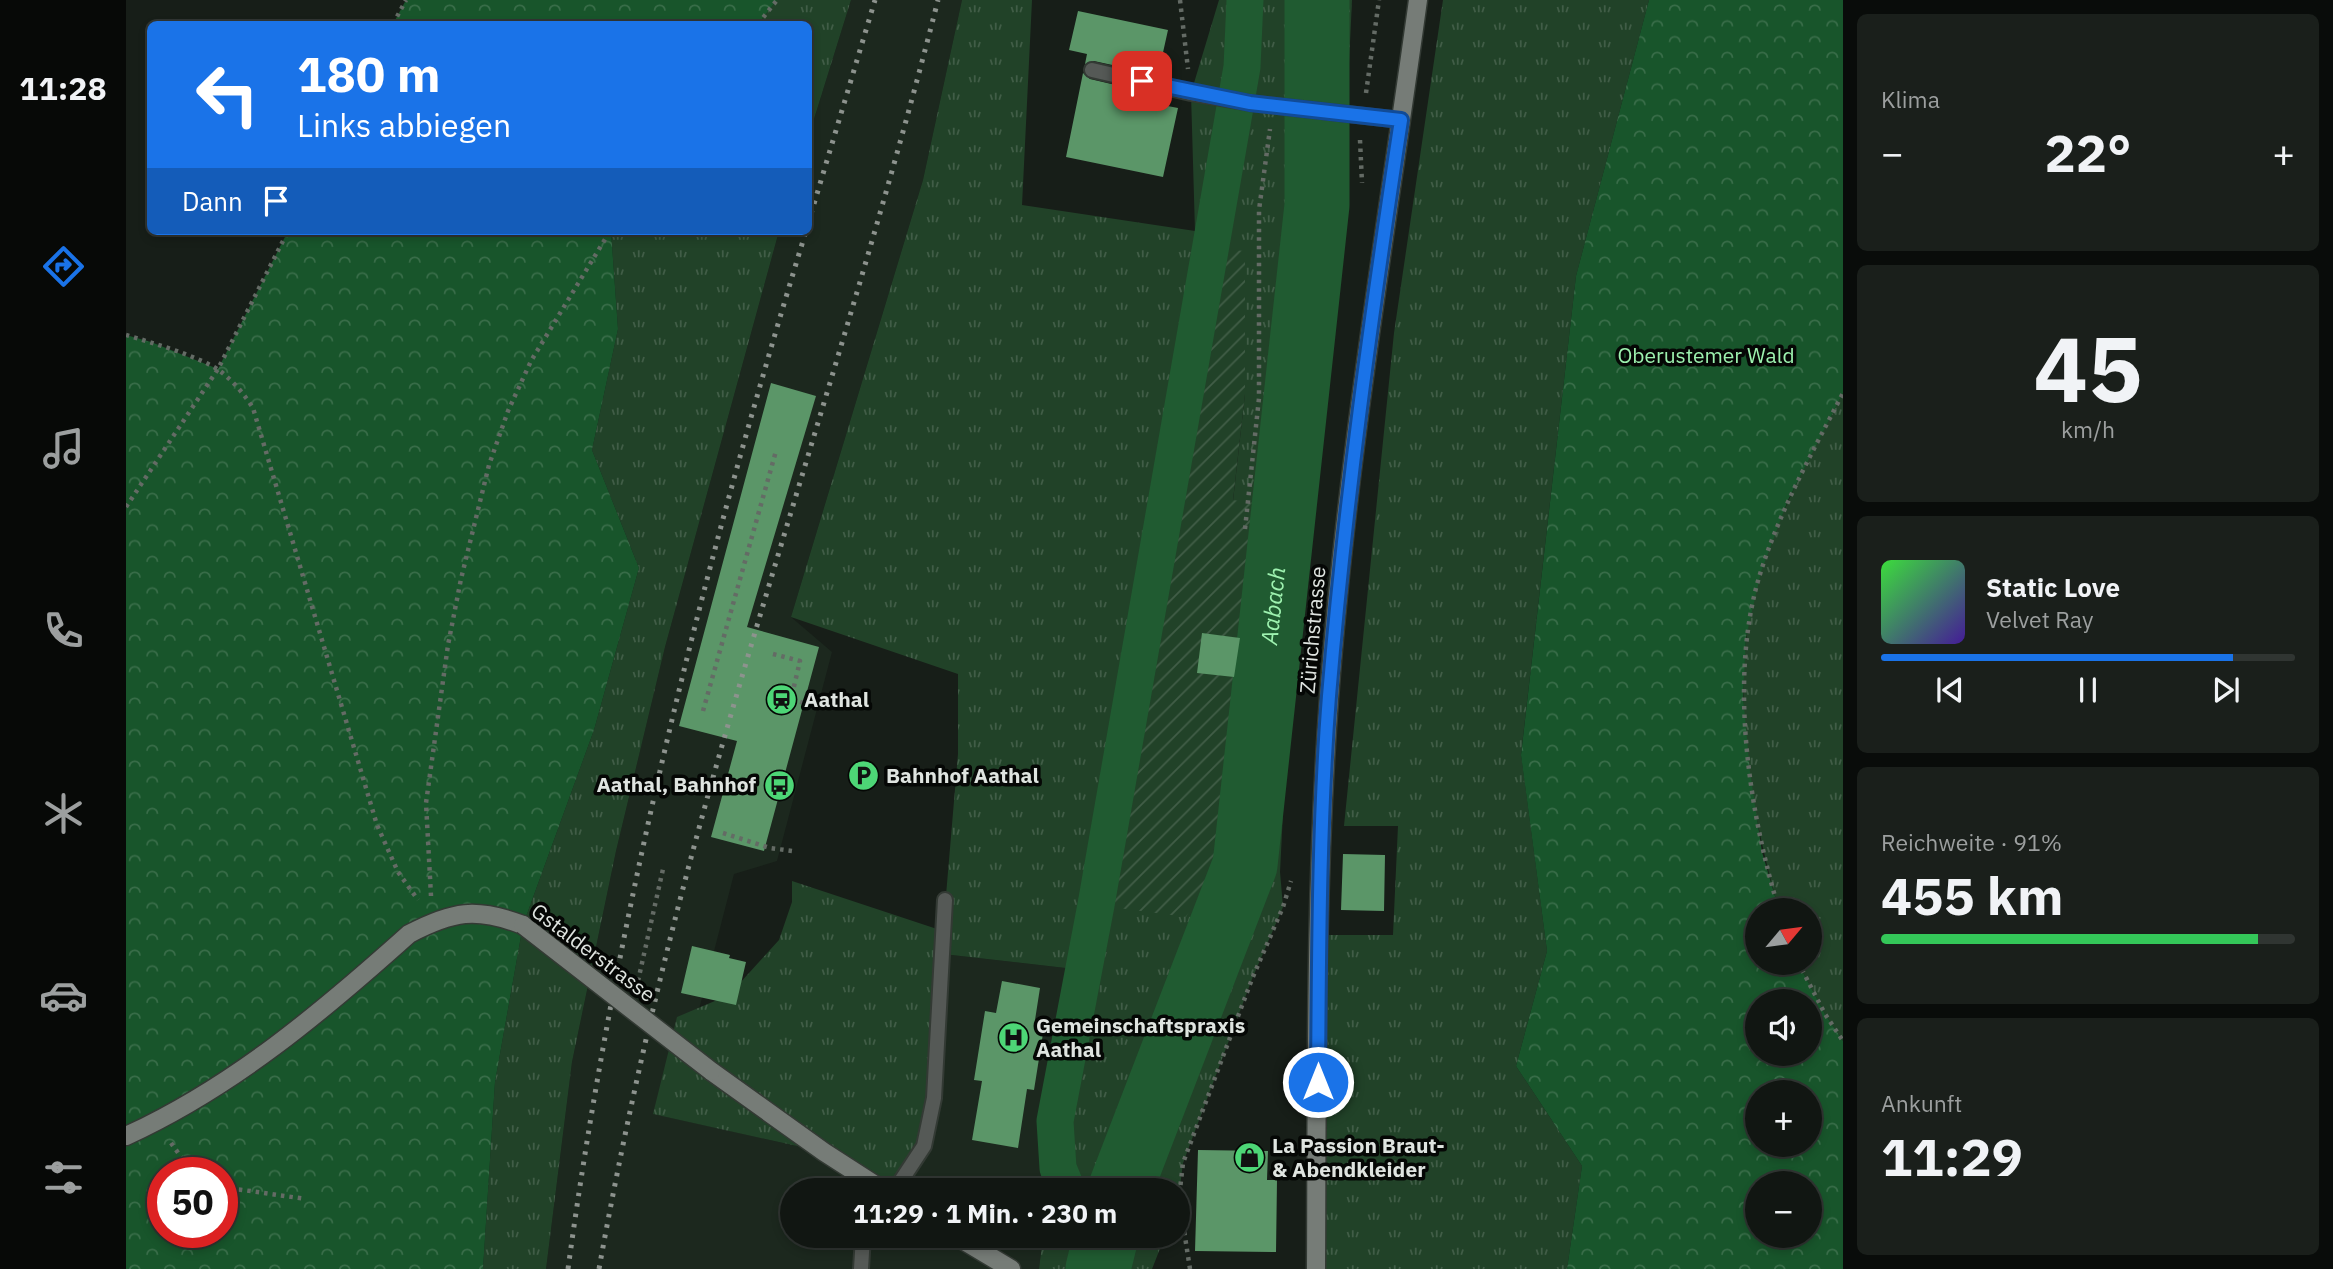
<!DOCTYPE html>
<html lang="de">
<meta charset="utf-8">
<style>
body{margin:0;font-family:"IBM Plex Sans",sans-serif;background:#1a1f1b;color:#f1f3f6;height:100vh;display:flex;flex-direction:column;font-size:26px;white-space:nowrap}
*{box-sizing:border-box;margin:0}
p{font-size:23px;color:#9c9f9f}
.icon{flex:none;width:38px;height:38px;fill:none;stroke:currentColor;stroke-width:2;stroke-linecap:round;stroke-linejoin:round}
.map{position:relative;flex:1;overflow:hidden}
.panel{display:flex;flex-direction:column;gap:14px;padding:14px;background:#090c0a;width:490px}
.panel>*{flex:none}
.top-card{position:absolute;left:21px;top:21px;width:665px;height:214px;border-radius:10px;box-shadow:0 4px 10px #0003,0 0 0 2px #303532;background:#1a73e8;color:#fff;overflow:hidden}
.needle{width:46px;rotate:61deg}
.buttons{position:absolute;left:1619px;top:898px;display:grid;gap:14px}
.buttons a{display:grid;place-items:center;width:77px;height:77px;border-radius:50%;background:#111612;box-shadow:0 4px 10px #0003,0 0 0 2px #303532;font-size:35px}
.speed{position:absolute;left:21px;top:1157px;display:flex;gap:14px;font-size:35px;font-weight:700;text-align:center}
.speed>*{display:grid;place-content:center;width:91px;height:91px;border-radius:50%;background:#111612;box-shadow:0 4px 10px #0003,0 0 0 2px #303532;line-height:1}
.speed .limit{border:10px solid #d22;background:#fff;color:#111}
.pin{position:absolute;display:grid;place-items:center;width:60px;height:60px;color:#fff;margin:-30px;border-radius:14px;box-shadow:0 4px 10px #0006}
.me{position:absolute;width:77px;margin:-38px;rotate:0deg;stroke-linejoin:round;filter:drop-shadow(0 0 5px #0008)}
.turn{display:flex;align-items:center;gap:24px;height:147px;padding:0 35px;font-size:32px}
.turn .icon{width:91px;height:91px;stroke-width:2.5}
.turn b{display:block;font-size:49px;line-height:60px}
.then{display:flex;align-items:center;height:66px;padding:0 35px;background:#0003;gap:14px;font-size:26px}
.big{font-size:52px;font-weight:700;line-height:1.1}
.panel .card{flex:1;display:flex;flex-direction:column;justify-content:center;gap:10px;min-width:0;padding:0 24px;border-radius:10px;background:#1a1f1b}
.panel .dial{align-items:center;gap:0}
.dial b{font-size:91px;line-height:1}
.song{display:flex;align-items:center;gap:21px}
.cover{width:84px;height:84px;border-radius:10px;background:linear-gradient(135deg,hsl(120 70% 55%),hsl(260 70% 35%))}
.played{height:7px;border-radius:4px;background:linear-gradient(90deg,#1a73e8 85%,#303532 85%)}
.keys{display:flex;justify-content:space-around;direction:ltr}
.heat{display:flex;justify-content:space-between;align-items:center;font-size:38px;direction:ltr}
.charge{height:10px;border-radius:5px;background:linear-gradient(90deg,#34c759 91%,#303532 0)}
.trip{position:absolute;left:654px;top:1178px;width:410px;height:70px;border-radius:35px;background:#111612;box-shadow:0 4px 10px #0003,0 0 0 2px #303532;font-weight:700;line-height:70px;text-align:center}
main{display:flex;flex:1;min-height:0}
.tabs{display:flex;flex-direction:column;width:126px;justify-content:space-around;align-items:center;background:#070907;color:#9c9f9f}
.tabs .icon{width:49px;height:49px}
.tabs .active{color:#1a73e8}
.tabs b{font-size:32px;color:#f1f3f6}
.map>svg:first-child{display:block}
</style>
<main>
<nav class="tabs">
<b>11:28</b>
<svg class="icon active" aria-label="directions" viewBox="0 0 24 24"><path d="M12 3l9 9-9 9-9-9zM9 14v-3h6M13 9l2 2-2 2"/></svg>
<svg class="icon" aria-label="music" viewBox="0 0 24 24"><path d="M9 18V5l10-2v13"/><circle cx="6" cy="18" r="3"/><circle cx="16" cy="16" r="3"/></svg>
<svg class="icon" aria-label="phone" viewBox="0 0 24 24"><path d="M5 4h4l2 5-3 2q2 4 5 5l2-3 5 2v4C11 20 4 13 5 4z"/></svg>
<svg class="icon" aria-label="climate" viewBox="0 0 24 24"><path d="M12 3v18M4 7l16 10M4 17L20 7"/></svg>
<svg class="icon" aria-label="car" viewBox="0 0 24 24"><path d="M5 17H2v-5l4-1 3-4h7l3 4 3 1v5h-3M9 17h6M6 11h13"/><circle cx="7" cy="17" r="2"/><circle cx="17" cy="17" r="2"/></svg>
<svg class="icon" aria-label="filters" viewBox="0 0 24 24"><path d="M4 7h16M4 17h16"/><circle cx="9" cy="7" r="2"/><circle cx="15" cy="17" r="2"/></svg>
</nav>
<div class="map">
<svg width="1717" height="1269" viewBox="0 0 1717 1269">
<defs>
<pattern id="grass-tufts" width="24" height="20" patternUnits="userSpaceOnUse" patternTransform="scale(1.75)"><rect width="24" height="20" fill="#214228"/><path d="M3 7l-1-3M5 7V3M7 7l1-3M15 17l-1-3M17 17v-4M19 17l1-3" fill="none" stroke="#415d47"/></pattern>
<pattern id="forest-crowns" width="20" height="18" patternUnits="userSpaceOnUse" patternTransform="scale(1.75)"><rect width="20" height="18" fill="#18552b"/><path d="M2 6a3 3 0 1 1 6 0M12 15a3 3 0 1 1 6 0" fill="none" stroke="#396d49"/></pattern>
<pattern id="garden-furrows" width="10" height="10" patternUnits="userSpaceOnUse" patternTransform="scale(1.75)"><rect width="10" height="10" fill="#214228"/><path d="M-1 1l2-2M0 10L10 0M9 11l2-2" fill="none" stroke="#415d47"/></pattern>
</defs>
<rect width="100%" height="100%" fill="#171e18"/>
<path fill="#1c281e" d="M725,0H836L797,180L665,617L706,652L651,861L608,874L570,1021L528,1114L698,1152L757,1190H667V1236H917L913,1269H420L446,1062L490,851L539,647L653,231H682L683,135Z
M817,954L957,970L929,1121L922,1190H769Z"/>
<path fill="url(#grass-tufts)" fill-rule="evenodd" d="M651,0H725L683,135L682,24H632Z
M836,0H906L896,205L1069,231L1065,93L1093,0H1226L1220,127L1219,198L1160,753L1154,872L1157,907L1126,979L1057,1163L1052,1202V1190H922L929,1121L957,970L817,954L804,1124L769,1190L698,1152L527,1114L551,1017L603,995L653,940L666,902V881L817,931L832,754V674L665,617L797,180ZM1084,248L1119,252V394L1107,501L1140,579L1117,753L1094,857Z
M1317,0H1523L1450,276L1395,754L1421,951L1390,1066L1456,1166L1441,1269H1190L1193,935H1267L1272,826H1218L1268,333Z
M485,231H653L539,647L490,851L446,1062L420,1269H357L369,1082L397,925L468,730L513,568L466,450L492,329Z
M1717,393V1041L1699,1014L1672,963L1684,962V910H1653C1623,804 1600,678 1635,571C1655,508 1687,451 1717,393Z
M917,1236H1039L1026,1269H913Z"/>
<path fill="url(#forest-crowns)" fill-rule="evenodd" d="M280,0H651L632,24H267Z
M1523,0H1717V393L1662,500L1635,572L1620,637L1617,696L1624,772L1636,852L1653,910H1631V962L1672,963L1699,1014L1717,1041V1269H1441L1456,1166L1390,1066L1421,951L1395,755L1450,276ZM1631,1001H1684V1054H1631ZM1631,1092H1684V1144H1631ZM1631,1183H1684V1236H1631Z
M162,231H485L492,329L466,450L513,568L468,730L397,925L369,1082L357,1269H0V335L25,342L92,369ZM37,1172H96V1232H37Z"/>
<path fill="url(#garden-furrows)" d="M1084,248L1119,251V394L1107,500L1142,505L1140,579L1117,753L1094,857L1060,917L970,905Z"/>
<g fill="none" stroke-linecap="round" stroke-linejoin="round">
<path stroke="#205b31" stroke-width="37" d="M941,1190L932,1168L929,1121L970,905L1116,67L1119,0
M968,1236L976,1248"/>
<g stroke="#205b31" stroke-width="65">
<path id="s1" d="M994,1190L1119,865L1191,205V0"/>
<path d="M972,1269L980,1236"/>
</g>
</g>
<path fill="#5b9668" d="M952,11L1042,30L1032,75L968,61L959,64L961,54L943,50Z
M957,73L964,79L1028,94L1026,103L1052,108L1037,177L940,157Z
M645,383L690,396L621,627L693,647L638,851L585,837L611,741L553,726Z
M1076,633L1114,638L1108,677L1071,673Z
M1217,854L1259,855L1258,911L1215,910Z
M566,946L604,955L603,958L620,962L610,1005L555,993Z
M876,981L914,988L909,1020L919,1021L908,1090L901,1089L892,1148L846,1140L856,1081L848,1080L859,1011L870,1013Z
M1072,1150L1142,1151L1141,1180H1151L1150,1252L1069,1251Z"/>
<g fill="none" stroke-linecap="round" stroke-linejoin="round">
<defs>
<path id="lane" d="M966,70L1065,93L1124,103L1275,120
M769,1190L798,1146L808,1098L819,900
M735,1269L737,1236"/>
<path id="secondary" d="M585,1071L698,1152L757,1190
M0,1136C107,1087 196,1012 283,934C327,911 350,907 397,925
M830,1236L885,1269
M1190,1269C1191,1079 1189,889 1203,699C1220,464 1260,233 1292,0"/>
</defs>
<use href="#lane" stroke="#333a34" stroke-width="18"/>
<use href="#secondary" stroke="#333a34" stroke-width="21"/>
<path stroke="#646b65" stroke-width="4.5" stroke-dasharray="3.5 5" stroke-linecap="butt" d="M1054,0L1062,69
M267,24L280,0
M632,24L651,0
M1240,93L1253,0
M1234,140L1236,183
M0,335C24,342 75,357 94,371C107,381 118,394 127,408L251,825L272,872L292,900
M0,507L92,369L162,231
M1119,529L1133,398V210L1144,129
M647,654L674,661L665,699L684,705L701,706
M577,711L650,451
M597,833L644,848L666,851
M305,896L300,803L322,645L335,579L363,465L382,411L405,361L484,231
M1653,910C1622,808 1602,673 1635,571C1655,508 1687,451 1717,393
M1672,962L1699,1014L1717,1041
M512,981L537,869
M45,1143L66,1172
M96,1187L180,1199
M1064,1269L1053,1198L1057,1163L1126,979L1157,907L1165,881"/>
<use href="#lane" stroke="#555956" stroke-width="14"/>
<use href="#secondary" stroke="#767c77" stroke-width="18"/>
<path stroke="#8d938e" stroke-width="5" stroke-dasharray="3.5 7" stroke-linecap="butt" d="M682,224L749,0
M442,1269C490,916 576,571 680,231
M473,1269C503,1102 542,937 588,774C661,515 746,260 812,0"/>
<defs>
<path id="secondary-bridge" d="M397,925L585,1071"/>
</defs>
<use href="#secondary-bridge" stroke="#333a34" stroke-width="21" stroke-linecap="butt"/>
<use href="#secondary-bridge" stroke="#767c77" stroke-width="18"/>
</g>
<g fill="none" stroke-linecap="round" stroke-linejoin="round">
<defs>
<path id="route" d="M1016,81L1124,103L1275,120C1246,311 1219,503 1203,696C1193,824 1193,953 1192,1082"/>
</defs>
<use href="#route" stroke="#114b97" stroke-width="18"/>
<use href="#route" stroke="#1a73e8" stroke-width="12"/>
</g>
<defs>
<symbol id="station-disc" viewBox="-11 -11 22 22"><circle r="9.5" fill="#4dd676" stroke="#050705"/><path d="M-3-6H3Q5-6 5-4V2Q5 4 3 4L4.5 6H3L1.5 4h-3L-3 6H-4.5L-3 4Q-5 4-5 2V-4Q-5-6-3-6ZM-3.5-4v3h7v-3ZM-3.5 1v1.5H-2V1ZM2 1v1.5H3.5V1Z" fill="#111"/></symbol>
<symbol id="parking-disc" viewBox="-11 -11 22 22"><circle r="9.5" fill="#4dd676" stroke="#050705"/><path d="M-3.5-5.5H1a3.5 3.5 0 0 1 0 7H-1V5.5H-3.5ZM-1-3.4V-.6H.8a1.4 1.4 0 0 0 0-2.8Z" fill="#111"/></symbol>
<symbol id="bus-disc" viewBox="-11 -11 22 22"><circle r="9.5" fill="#4dd676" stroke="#050705"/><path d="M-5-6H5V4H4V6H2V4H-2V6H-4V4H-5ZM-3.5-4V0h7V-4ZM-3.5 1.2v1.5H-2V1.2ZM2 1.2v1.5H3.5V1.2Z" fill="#111"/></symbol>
<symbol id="hospital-disc" viewBox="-11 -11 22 22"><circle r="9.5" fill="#4dd676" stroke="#050705"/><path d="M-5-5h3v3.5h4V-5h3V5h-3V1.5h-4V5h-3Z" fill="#111"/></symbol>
<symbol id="shop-disc" viewBox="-11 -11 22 22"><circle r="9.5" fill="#4dd676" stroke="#050705"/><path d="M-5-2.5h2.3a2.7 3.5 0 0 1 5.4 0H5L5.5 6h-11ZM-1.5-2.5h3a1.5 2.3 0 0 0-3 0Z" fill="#111"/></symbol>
</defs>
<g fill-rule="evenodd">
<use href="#station-disc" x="638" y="682" width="35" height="35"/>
<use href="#parking-disc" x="720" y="758" width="35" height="35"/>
<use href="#bus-disc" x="636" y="768" width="35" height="35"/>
<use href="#hospital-disc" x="870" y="1020" width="35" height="35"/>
<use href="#shop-disc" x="1106" y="1140" width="35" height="35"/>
</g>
<g text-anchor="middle" stroke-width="7" stroke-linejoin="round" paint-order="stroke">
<g font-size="21" fill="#9df2af" stroke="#050705">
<text x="1580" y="363">Oberustemer Wald</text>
</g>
<g font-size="21" fill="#dfe4e0" stroke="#050705">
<text transform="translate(1187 630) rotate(-85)" y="7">Zürichstrasse</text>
<text transform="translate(467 953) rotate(37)" y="7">Gstalderstrasse</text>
</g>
<g font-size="21" font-weight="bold" fill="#dfe4e0" stroke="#050705" text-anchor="start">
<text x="678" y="707">Aathal</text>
<text x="760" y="783">Bahnhof Aathal</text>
<text x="630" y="792" text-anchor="end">Aathal, Bahnhof</text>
<text x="910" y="1033">Gemeinschaftspraxis<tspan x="910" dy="24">Aathal</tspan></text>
<text x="1146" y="1153">La Passion Braut-<tspan x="1146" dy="24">&amp; Abendkleider</tspan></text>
</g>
<g font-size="23" font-style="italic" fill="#9ef2b0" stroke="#050705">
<text dy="8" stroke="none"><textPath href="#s1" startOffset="609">Aabach</textPath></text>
</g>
</g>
</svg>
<div class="buttons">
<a><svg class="needle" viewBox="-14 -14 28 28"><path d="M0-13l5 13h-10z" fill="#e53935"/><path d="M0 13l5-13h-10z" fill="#9c9f9f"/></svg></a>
<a><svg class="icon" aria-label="sound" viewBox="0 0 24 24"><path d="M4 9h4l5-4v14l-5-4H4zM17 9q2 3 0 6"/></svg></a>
<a>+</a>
<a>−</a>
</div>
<div class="speed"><div class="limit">50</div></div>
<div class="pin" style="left:1016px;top:81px;background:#d93025"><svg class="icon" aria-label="arrive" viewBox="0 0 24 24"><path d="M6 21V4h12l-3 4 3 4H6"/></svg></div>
<svg class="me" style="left:1192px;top:1082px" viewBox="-20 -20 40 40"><circle r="17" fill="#1a73e8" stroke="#fff" stroke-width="3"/><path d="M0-11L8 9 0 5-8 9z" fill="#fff"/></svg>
<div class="trip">11:29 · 1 Min. · 230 m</div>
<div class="top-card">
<div class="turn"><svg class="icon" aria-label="left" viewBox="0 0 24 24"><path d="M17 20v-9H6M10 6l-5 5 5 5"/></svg><div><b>180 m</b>Links abbiegen</div></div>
<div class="then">Dann<svg class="icon" aria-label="arrive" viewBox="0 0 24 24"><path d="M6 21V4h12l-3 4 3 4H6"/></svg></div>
</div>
</div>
<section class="panel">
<div class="card"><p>Klima</p>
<div class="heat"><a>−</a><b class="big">22°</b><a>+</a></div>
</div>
<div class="card dial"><b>45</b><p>km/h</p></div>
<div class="card">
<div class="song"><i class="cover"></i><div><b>Static Love</b><p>Velvet Ray</p></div></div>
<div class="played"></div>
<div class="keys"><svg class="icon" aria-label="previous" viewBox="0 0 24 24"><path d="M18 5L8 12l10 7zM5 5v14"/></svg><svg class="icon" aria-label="pause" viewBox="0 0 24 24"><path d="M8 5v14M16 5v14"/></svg><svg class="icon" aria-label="next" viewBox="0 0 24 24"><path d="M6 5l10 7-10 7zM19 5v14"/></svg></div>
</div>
<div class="card"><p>Reichweite · 91%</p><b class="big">455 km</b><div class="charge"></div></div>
<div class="card"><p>Ankunft</p><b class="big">11:29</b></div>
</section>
</main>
